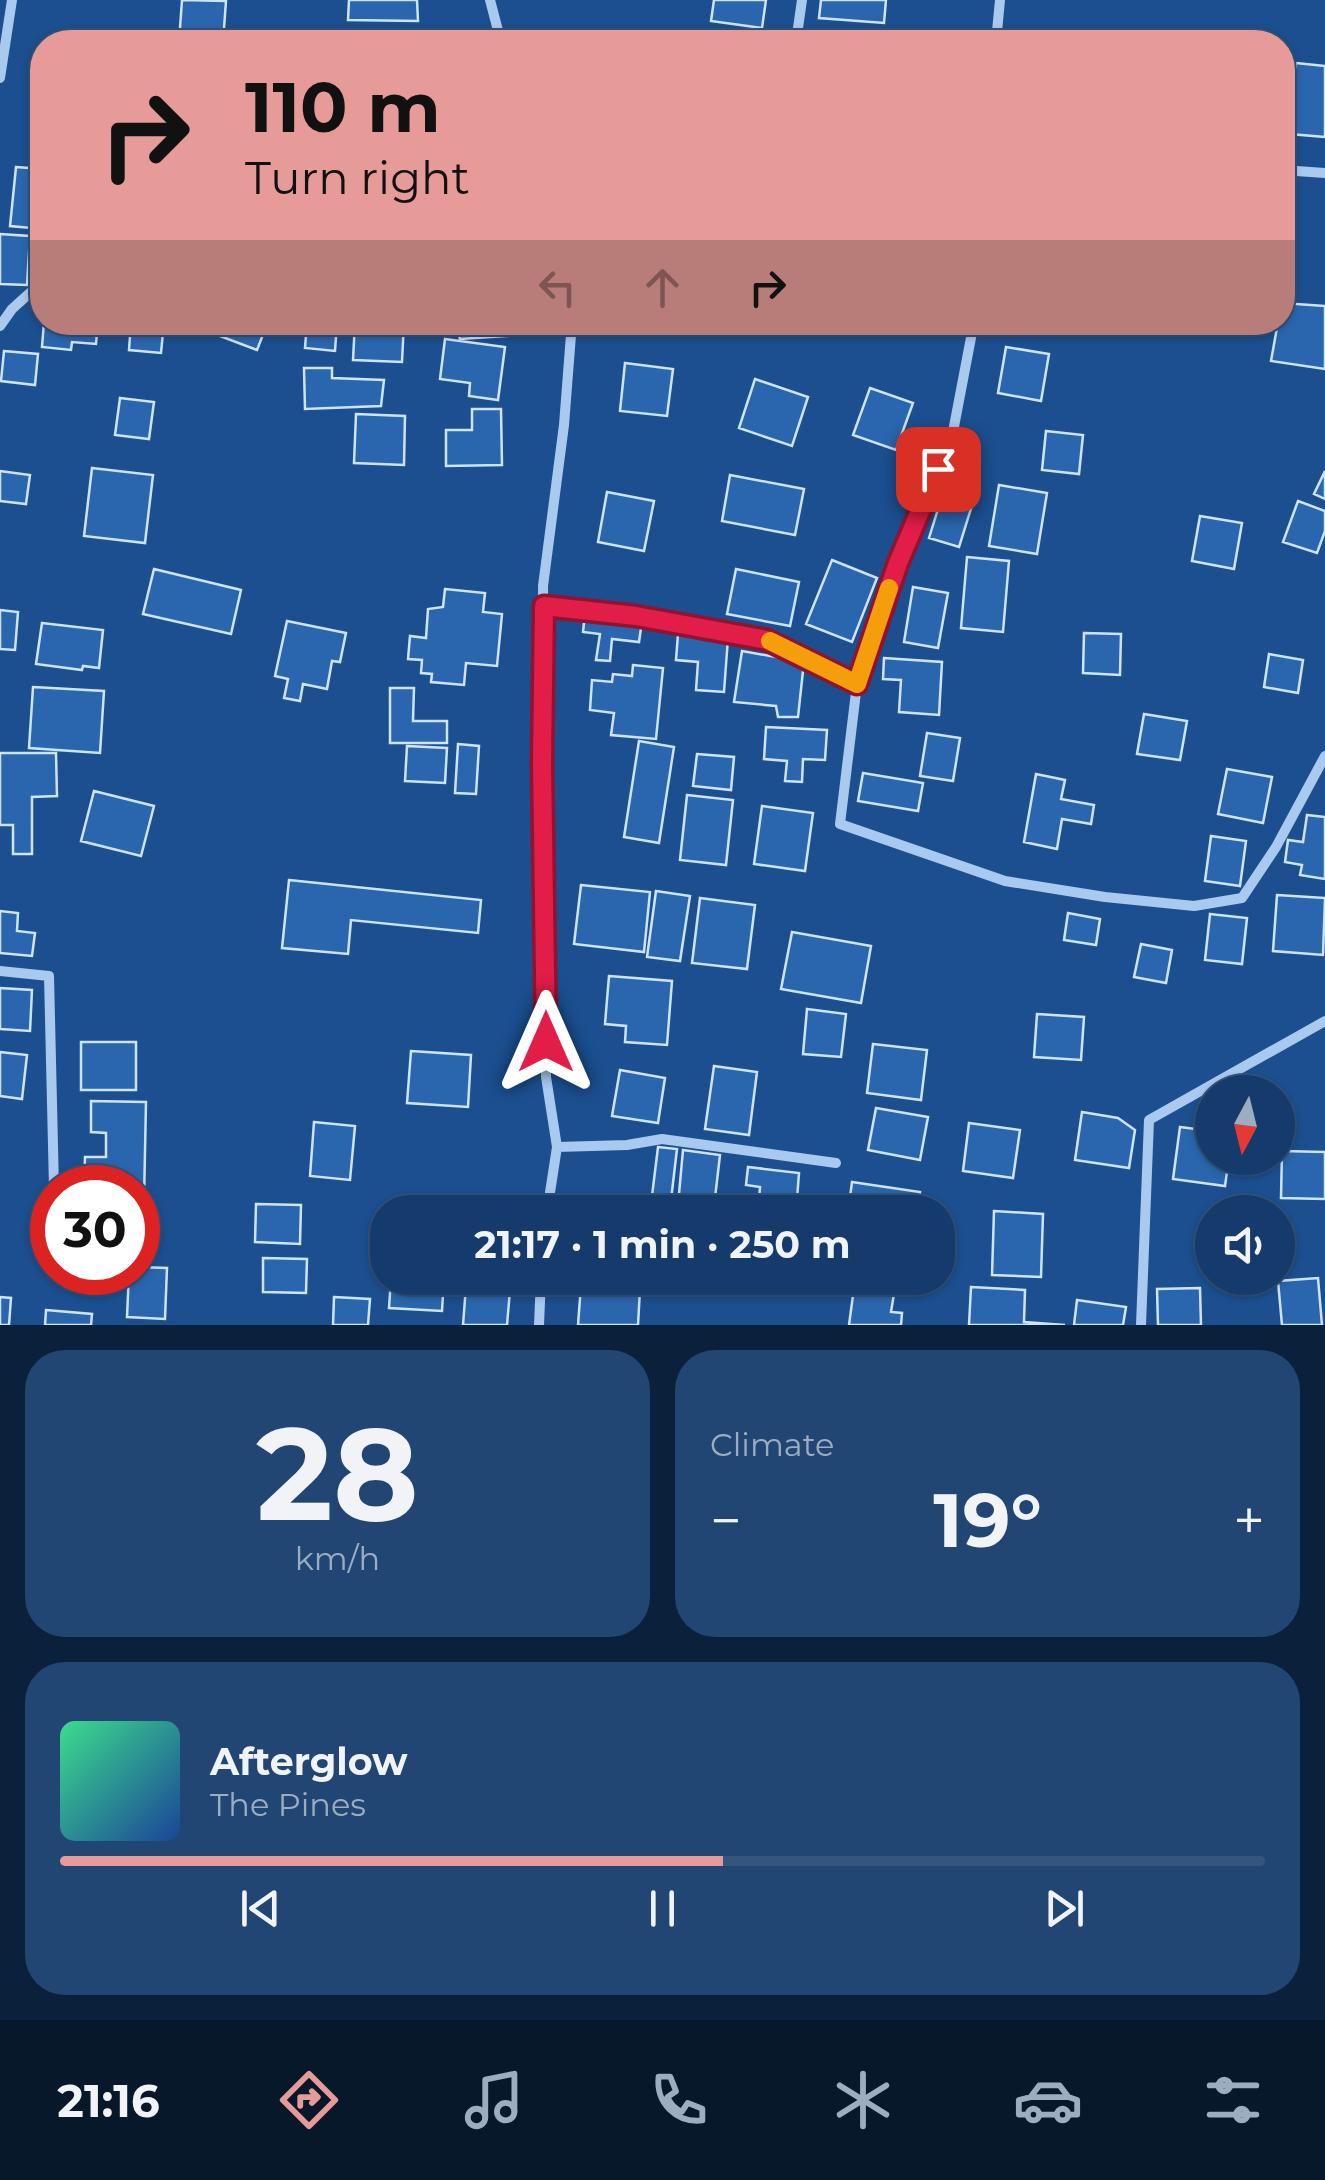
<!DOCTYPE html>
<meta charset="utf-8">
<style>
body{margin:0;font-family:Montserrat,sans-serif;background:#214673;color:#f1f3f6;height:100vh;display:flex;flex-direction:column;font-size:38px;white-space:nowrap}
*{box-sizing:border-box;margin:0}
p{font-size:32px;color:#9dadc1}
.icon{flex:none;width:55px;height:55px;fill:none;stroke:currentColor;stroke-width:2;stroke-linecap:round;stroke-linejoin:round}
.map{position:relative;height:1325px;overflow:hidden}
.side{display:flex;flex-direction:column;gap:25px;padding:25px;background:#0b203b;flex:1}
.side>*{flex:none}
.guide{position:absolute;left:30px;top:30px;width:1265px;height:305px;border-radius:40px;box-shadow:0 2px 8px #0004,0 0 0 2px #33557e;background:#e69b98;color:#111;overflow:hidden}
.needle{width:65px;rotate:187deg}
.controls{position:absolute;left:1195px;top:1075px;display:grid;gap:20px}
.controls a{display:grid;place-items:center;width:100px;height:100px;border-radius:50%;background:#143b6b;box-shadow:0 2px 8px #0004,0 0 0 2px #33557e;font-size:50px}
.speed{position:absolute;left:30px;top:1165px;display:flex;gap:20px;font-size:50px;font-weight:700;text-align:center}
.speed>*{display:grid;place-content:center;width:130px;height:130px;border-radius:50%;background:#143b6b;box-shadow:0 2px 8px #0004,0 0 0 2px #33557e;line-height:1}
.speed .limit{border:15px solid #d22;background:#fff;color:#111}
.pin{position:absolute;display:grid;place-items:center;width:85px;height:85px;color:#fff;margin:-42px;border-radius:20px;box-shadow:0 5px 15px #0006}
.me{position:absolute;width:110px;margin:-55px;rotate:0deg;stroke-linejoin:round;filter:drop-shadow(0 0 8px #0008)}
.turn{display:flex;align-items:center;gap:35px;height:210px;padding:0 50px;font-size:45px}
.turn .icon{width:130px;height:130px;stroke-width:2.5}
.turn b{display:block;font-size:70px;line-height:85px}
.lanes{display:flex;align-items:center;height:95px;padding:0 50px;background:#0003;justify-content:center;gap:50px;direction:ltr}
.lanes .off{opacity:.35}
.big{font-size:75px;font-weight:700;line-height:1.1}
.side .widget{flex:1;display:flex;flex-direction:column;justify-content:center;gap:15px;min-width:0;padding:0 35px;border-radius:40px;background:#214673}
.side .dial{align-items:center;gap:0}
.dial b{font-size:130px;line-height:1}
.song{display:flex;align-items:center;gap:30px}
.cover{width:120px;height:120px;border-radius:15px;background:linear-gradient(135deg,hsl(150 70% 55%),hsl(220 70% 35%))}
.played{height:10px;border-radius:5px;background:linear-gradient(90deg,#e69b98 55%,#33557e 55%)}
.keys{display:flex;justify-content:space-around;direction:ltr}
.heat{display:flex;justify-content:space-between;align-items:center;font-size:55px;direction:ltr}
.side .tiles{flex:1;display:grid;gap:25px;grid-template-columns:1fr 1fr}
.widget:last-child{grid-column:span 2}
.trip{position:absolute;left:370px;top:1195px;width:585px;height:100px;border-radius:40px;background:#143b6b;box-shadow:0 2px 8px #0004,0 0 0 2px #33557e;font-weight:700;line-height:100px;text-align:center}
.tabs{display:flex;height:160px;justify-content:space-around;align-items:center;background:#08182b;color:#9dadc1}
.tabs .icon{width:70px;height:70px}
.tabs .active{color:#e69b98}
.tabs b{font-size:45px;color:#f1f3f6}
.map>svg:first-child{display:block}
</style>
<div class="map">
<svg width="1325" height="1325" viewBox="0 0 1325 1325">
<rect width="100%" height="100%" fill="#1b4f8f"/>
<path fill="#2a66ad" stroke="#cfe3fa" stroke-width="2.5" d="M182,0L226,1L223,42H179Z
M349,0H417L418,21L348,20Z
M714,0H766L762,28L711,21Z
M821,0H886L884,23L819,18Z
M821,37L890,42H821Z
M1296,63L1325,66V137L1290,134Z
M16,167L42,169V229L10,226Z
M0,234L30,236L27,285L0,284Z
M1282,303L1325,306V369L1271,361L1278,322H1282Z
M44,322H98L96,344L72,342L71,350L42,347Z
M131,322H164L161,353L129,350Z
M226,322H268L257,350L220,336Z
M307,322H337L335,351L305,348Z
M355,322H404L402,362L353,360Z
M447,322H520V335L460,339L458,332H449Z
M445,339L505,347L498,400L469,396L470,383L440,379Z
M1006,347L1049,354L1041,401L998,393Z
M4,351L38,354L35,385L1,381Z
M625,363L673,369L667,416L620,411Z
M304,368H332V378L384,380L381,406L305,409Z
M755,379L808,397L792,446L739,428Z
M870,388L913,403L896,450L853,435Z
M120,398L154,402L149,439L115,435Z
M472,409H501L502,465L446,466V430H472Z
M356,414L405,416L404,465L354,463Z
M1046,431L1083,435L1079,474L1042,470Z
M92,468L153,475L145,543L84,536Z
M0,471L30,475L26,504L0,501Z
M1325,471V499L1314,494Z
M949,474L979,483L959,547L929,538Z
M730,475L804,489L795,535L722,521Z
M999,485L1047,493L1037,554L989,546Z
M607,492L654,501L644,551L598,542Z
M1298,501L1325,511V531L1317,553L1283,542Z
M1200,516L1242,523L1234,569L1192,561Z
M967,557L1009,561L1003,632L961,628Z
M832,560L877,578L852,642L806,624Z
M154,569L241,590L231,634L143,614Z
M736,569L799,582L790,626L727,614Z
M913,587L948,593L938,648L904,642Z
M445,589L485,593L483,612L502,614L497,666L466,663L464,685L431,682L432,674L421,673L422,660L408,659L410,636L426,638L428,609L443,607Z
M0,610L18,612L15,650L0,649Z
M585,613L642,621L639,642L612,639L610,661L596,660L600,634L583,632Z
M287,621L346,633L340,662L332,661L327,689L303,684L300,701L284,698L288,679L275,676Z
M42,623L103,630L99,668L83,666L82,670L36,664Z
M1084,633L1121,634L1120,675L1083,673Z
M678,634L728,638L724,692L696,690L698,662L676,660Z
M742,651L804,662L798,717H778L776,706L734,702Z
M1269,654L1303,660L1298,693L1264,687Z
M884,658L942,662L939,715L899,712L901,680L883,679Z
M633,665L663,668L656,739L611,735L614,713L590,710L592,680L612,682L613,674L632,676Z
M33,687L104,691L100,753L29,748Z
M390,688H414L413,721H447V743H390Z
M1144,714L1187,721L1180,760L1137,754Z
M766,727L827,730L825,760L803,759L802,782L785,781L787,761L764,759Z
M927,733L960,738L953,781L920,776Z
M639,741L674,747L659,843L624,837Z
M458,744L479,746L476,794L455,793Z
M407,746L447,748L445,783L405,781Z
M0,753H56L57,796L32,797V854H13V825H0Z
M697,754L734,757L731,790L693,786Z
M1227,769L1272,777L1263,823L1218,814Z
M863,773L923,783L918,811L858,801Z
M1036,774L1065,780L1061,799L1094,805L1091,824L1062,819L1057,849L1024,842Z
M94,791L154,806L141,856L81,841Z
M687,795L733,800L726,865L680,860Z
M762,806L813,813L805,871L754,864Z
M1307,815L1325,817V879L1300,875L1302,865L1285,862L1288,840L1303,842Z
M1211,836L1246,841L1240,886L1205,881Z
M289,880L481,900L478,933L351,920L348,954L282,948Z
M581,885L650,892L644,952L574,944Z
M656,891L690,896L680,961L647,957Z
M1277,895L1325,898L1323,955L1273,951Z
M700,898L755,905L747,969L692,963Z
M0,911L18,913L17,931L35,933L32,956L0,953Z
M1068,913L1100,919L1096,945L1064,940Z
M1210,914L1247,918L1242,964L1205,960Z
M792,932L871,946L861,1003L781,989Z
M1141,944L1172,950L1166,983L1134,977Z
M609,976L672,981L667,1045L625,1042L626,1026L605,1024Z
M0,988L32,990L30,1031L0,1029Z
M807,1009L846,1014L841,1057L803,1054Z
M1037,1014L1084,1017L1081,1060L1034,1057Z
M81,1042H136V1090H81Z
M873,1044L927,1050L921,1100L867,1093Z
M411,1051L471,1055L468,1107L407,1103Z
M0,1052L27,1055L22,1099L0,1096Z
M714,1066L757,1072L749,1135L705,1129Z
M620,1070L665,1078L658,1123L612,1116Z
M91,1101L146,1102L144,1201H138V1188H84L85,1157H106V1133L91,1132Z
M876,1108L928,1117L920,1160L868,1150Z
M1082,1112L1118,1118L1135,1130L1129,1168L1075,1160Z
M314,1122L355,1126L350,1180L310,1176Z
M969,1123L1020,1130L1013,1178L963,1171Z
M1180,1127L1212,1131V1158H1229L1225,1186L1173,1179Z
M658,1147L677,1149L671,1200L713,1205L712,1212H650Z
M683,1150L720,1155L715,1198L679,1194Z
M1282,1151L1325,1152V1199L1281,1198Z
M748,1167L799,1173L796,1212H758L760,1187L746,1185Z
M852,1182L920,1192L917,1212H848Z
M450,1195L489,1197V1212H449Z
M256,1204L301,1205L300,1244L255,1242Z
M994,1211L1043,1214L1041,1277L992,1275Z
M263,1258L307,1259L306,1293L263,1292Z
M138,1267L167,1268L165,1319L127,1317L129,1272H138Z
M391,1278H444L442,1311L389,1308Z
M719,1278H761L760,1287L718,1281Z
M1318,1278L1322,1325H1282L1278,1281Z
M581,1285L640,1289L638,1325H578Z
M466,1286L510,1290L507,1325H463Z
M971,1287L1025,1290L1024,1322L1065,1325H969Z
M854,1288L894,1294L891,1312L902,1313L901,1325H849Z
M1200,1288L1201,1325H1158L1157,1289Z
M0,1297L11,1298L9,1325H0Z
M334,1297L370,1299L368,1325H333Z
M1077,1300L1126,1307L1123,1325H1074Z
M46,1310L92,1314L91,1325H45Z"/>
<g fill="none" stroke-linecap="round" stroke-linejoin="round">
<path stroke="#a9c9ee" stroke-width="10" d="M490,0L501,42
M796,42L802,0
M996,42L1000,0
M0,78L12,0
M1282,170L1325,173
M974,322L952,437L898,563L857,684L840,824L1005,881L1105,897L1194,906L1242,898L1276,847L1325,756
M0,326L12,309L42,282
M544,606L713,627L767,640L857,684
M0,971L49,976L54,1188
M557,1147L627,1145L662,1139L836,1163
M547,1212L557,1147L546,1077L543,586L564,425L572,322
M539,1325L541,1278
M1141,1325L1149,1120L1325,1021"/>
</g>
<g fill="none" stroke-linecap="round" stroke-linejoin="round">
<defs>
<path id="route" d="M546,1042L542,762L544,606L636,616L767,640L857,684L898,563L938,469"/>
</defs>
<use href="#route" stroke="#92132f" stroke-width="25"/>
<use href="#route" stroke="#e11d48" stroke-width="18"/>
<path stroke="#f59e0b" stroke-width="18" d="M770,641L857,684L889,588"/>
</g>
</svg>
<div class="controls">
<a><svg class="needle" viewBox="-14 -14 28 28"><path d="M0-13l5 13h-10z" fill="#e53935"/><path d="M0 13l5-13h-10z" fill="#9dadc1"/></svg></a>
<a><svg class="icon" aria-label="sound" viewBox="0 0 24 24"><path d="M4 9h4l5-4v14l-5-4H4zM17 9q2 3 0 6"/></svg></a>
</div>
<div class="speed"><div class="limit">30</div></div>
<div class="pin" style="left:938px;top:469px;background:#d93025"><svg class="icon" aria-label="arrive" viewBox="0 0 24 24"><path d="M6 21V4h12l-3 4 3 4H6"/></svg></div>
<svg class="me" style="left:546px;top:1042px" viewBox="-20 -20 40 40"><path d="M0-17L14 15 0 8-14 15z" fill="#e11d48" stroke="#fff" stroke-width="4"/></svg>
<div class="trip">21:17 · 1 min · 250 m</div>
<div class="guide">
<div class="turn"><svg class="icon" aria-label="right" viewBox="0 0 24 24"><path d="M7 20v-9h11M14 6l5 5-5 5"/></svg><div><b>110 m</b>Turn right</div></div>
<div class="lanes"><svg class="icon off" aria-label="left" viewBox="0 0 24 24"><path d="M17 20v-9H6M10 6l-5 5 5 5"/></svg><svg class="icon off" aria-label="ahead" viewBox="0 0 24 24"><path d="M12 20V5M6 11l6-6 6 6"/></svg><svg class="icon" aria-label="right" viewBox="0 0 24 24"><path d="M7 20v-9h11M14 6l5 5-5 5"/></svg></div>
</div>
</div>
<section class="side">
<div class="tiles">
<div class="widget dial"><b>28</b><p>km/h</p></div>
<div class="widget"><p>Climate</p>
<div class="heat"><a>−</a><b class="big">19°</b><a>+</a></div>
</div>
<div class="widget">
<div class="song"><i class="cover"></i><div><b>Afterglow</b><p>The Pines</p></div></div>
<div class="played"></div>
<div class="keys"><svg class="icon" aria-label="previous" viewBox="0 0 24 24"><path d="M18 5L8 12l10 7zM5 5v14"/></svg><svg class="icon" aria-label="pause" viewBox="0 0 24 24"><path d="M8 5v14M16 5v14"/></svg><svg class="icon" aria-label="next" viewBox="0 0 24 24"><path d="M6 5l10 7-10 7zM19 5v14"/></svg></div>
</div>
</div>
</section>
<nav class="tabs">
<b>21:16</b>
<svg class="icon active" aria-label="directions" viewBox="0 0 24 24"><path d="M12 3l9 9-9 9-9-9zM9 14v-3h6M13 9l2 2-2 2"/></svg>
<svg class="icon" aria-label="music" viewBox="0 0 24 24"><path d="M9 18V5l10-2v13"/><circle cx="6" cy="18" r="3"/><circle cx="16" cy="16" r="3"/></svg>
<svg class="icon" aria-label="phone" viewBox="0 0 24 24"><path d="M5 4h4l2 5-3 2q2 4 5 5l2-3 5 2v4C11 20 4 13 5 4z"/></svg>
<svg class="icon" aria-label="climate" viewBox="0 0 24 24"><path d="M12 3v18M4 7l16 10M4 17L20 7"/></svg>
<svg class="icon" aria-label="car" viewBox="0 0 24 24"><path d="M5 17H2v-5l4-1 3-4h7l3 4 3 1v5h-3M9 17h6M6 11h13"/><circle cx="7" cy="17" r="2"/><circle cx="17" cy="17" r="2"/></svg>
<svg class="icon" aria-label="filters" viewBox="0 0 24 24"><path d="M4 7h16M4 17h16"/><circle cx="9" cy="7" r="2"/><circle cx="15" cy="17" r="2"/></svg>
</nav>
